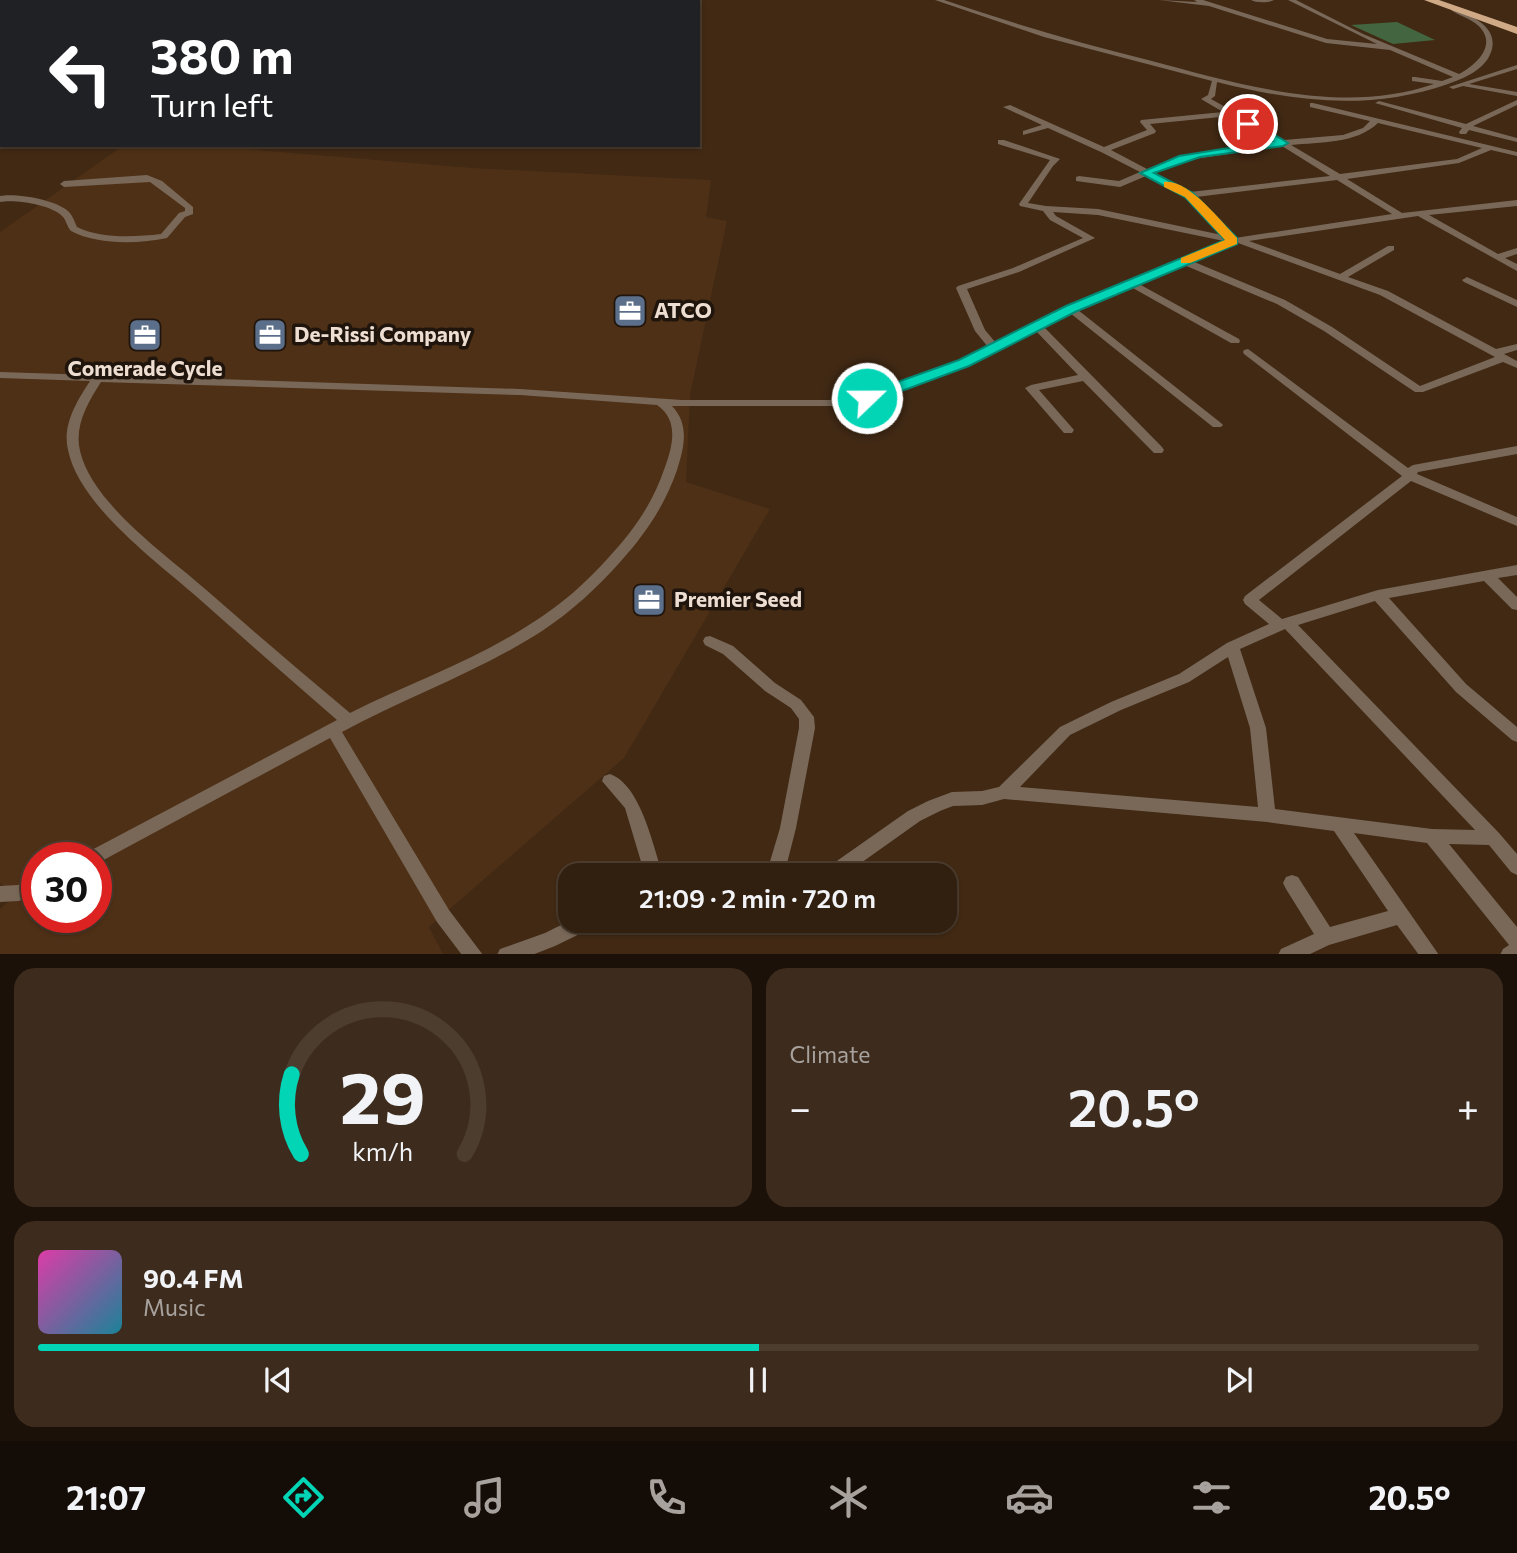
<!DOCTYPE html>
<meta charset="utf-8">
<style>
body{margin:0;font-family:Commissioner,sans-serif;background:#3d2c1d;color:#f1f3f6;height:100vh;display:flex;flex-direction:column;font-size:26px;white-space:nowrap}
*{box-sizing:border-box;margin:0}
p{font-size:23px;color:#a8a29e}
.icon{flex:none;width:38px;height:38px;fill:none;stroke:currentColor;stroke-width:2;stroke-linecap:round;stroke-linejoin:round}
.map{position:relative;height:954px;overflow:hidden}
.details{display:flex;flex-direction:column;gap:14px;padding:14px;background:#1b1108;flex:1}
.details>*{flex:none}
.guide{position:absolute;left:0px;top:0px;width:700px;height:147px;box-shadow:0 2px 5px #0004,0 0 0 2px #4c3d2f;background:#202124;color:#fff;overflow:hidden}
.speed{position:absolute;left:21px;top:842px;display:flex;gap:14px;font-size:35px;font-weight:700;text-align:center}
.speed>*{display:grid;place-content:center;width:91px;height:91px;border-radius:50%;background:#311f0f;box-shadow:0 2px 5px #0004,0 0 0 2px #4c3d2f;line-height:1}
.speed .limit{border:10px solid #d22;background:#fff;color:#111}
.pin{position:absolute;display:grid;place-items:center;width:60px;height:60px;color:#fff;margin:-30px;border:4px solid #fff;border-radius:50%;box-shadow:0 2px 7px #0007}
.me{position:absolute;width:77px;margin:-38px;rotate:68deg;stroke-linejoin:round;filter:drop-shadow(0 0 5px #0008)}
.turn{display:flex;align-items:center;gap:24px;height:147px;padding:0 35px;font-size:32px}
.turn .icon{width:91px;height:91px;stroke-width:2.5}
.turn b{display:block;font-size:49px;line-height:60px}
.big{font-size:52px;font-weight:600;line-height:1.1}
.details .tile{flex:1;display:flex;flex-direction:column;justify-content:center;gap:10px;min-width:0;padding:0 24px;border-radius:21px;background:#3d2c1d}
.details .dial{align-items:center;gap:0}
.dial svg{height:182px;overflow:visible;fill:none;stroke:#4c3d2f;stroke-width:7;stroke-linecap:round;text-anchor:middle}
.dial text{fill:#f1f3f6;stroke:none}
.song{display:flex;align-items:center;gap:21px}
.cover{width:84px;height:84px;border-radius:10px;background:linear-gradient(135deg,hsl(320 70% 55%),hsl(190 70% 35%))}
.played{height:7px;border-radius:4px;background:linear-gradient(90deg,#01d5b6 50%,#4c3d2f 50%)}
.keys{display:flex;justify-content:space-around;direction:ltr}
.heat{display:flex;justify-content:space-between;align-items:center;font-size:38px;direction:ltr}
.details .tiles{flex:1;display:grid;gap:14px;grid-template-columns:1fr 1fr}
.tile:last-child{grid-column:span 2}
.trip{position:absolute;left:558px;top:863px;width:399px;height:70px;border-radius:21px;background:#311f0f;box-shadow:0 2px 5px #0004,0 0 0 2px #4c3d2f;font-weight:600;line-height:70px;text-align:center}
.menu{display:flex;height:112px;justify-content:space-around;align-items:center;background:#140c06;color:#a8a29e}
.menu .icon{width:49px;height:49px}
.menu .active{color:#01d5b6}
.menu b{font-size:32px;color:#f1f3f6}
.map>svg:first-child{display:block}
</style>
<div class="map">
<svg width="1517" height="955" viewBox="0 0 1517 955">
<rect width="100%" height="100%" fill="#412914"/>
<path fill="#4e3016" fill-rule="evenodd" d="M124,145H199L472,168L711,180L706,217L727,221L690,395L686,482L770,509L624,758L429,927L443,954H0V909L15,896L0,883V232ZM37,858H96V917H37Z"/>
<path fill="#436640" d="M1397,22L1435,40L1393,44L1351,25Z"/>
<g fill="none" stroke-linecap="round" stroke-linejoin="round">
<path fill="#796858" fill-rule="evenodd" d="M247,0H255L245,2Z
M630,0H659L657,2H626Z
M935,0H944C1011,23 1079,43 1148,60C1239,84 1341,116 1434,84L1412,81V77H1415L1442,81L1453,77L1390,50L1326,43L1209,6L1159,0L1197,2L1194,0H1203L1327,39L1377,44L1288,0H1296L1363,34L1459,74C1478,64 1500,42 1475,23C1468,18 1458,15 1451,10L1456,9C1472,17 1497,26 1492,49C1487,69 1465,78 1448,84C1370,111 1296,102 1217,82L1215,96L1211,99L1284,140L1343,135L1363,128L1370,121L1310,107V103H1313L1517,152V156L1491,150L1459,163L1347,179L1402,213L1517,200V206L1429,215L1498,254L1517,248V254L1505,258L1517,264V271L1418,216L1249,241L1340,274L1388,246H1394V250L1348,277L1388,291L1496,349L1517,344V350L1504,354L1517,361V368L1503,362L1423,392H1415L1324,331L1277,304L1184,265L1139,284L1239,339L1240,341L1239,343H1231L1131,287L1078,310L1221,423L1223,425L1221,427H1213L1070,313L1044,327L1162,447L1164,450L1162,453H1154L1083,381L1039,390L1074,430L1072,433H1064L1025,388L1031,385L1078,375L1036,331L968,365L867,401L831,406H672C690,425 684,448 677,470C665,505 646,533 621,561C598,587 571,612 542,631C480,671 407,697 342,732L449,910L483,955H462L437,922L330,738L98,863L96,864V858H84L86,853L337,720C290,679 243,638 197,597C156,561 79,505 68,450C62,425 77,401 90,381L0,378V372L520,389L682,400H831L865,395L960,361L988,347L975,331L956,288L958,286L1013,268L1083,238L1050,220L1043,211L1020,206L1019,204L1050,160L998,144V140H1004L1060,159L1053,166L1028,203L1046,206L1098,209L1222,235L1186,197L1146,176L1120,187L1076,181V177L1079,176L1119,181L1140,172L1101,152L1048,128L1023,135V131L1042,125L1003,107L1010,105L1104,147L1147,130L1140,122L1141,120L1223,112L1201,99L1208,95L1212,81L1044,37ZM1230,116L1275,142L1179,157L1147,169L1111,150L1155,133L1156,131L1150,124ZM1378,123L1482,148L1457,159L1340,174L1291,145C1320,142 1356,144 1378,123ZM1282,146L1330,176L1190,192L1154,173L1181,161ZM1337,180L1392,214L1235,238L1196,197ZM1053,212L1098,215L1224,241L1067,307L996,343L985,330L967,289L1019,272L1095,238L1056,216ZM1238,243L1380,295L1495,357L1420,386L1332,327L1285,300L1192,261ZM101,382L520,395L657,405C679,420 673,445 665,467C653,503 634,530 609,557C587,582 561,605 532,623C476,660 410,683 350,713C301,672 252,630 204,588C165,554 92,503 80,451C74,426 88,402 101,382Z
M1251,0H1274C1269,3 1256,3 1251,0Z
M1517,65V69L1469,84L1517,92V96L1463,86L1453,89L1449,87Z
M0,88H2V92H0Z
M1517,100V105L1473,126L1517,138V142L1469,130L1466,134H1460L1459,132L1462,128L1375,103L1379,101L1466,124Z
M0,136H2V142H0Z
M147,175L162,181L193,207V214L185,217L167,238C138,244 97,245 71,231C67,227 66,219 62,216C52,205 15,199 0,202V196C17,193 57,200 69,212C73,216 75,223 77,227C101,239 135,237 161,234L179,213L185,211V208L150,182L64,187L60,184L64,181Z
M1467,277L1517,300V307L1464,282L1462,280Z
M1248,349L1408,468L1413,465L1517,446V454L1418,472L1417,474L1517,517V526L1411,481L1259,600L1282,619L1378,590L1517,565V575L1498,578L1517,597V610L1512,609L1484,581L1389,598L1466,684L1517,727V742L1512,740L1456,692L1375,601L1298,625L1499,833L1517,854V875L1511,872L1489,845L1449,844L1517,927V955H1500L1503,949L1509,945L1427,843L1354,833L1439,955H1419L1397,925L1329,945L1308,955H1278L1281,949L1314,934L1286,889L1283,883L1286,877L1292,875L1298,877L1330,927L1388,911L1334,831L1267,822L1004,799L982,805L953,806L940,811L920,821L844,875H821L824,870L908,811L928,801L952,792L982,791L999,787L1060,727L1111,702L1179,674L1227,643L1269,624L1245,604L1243,600L1245,596L1402,476L1244,354L1243,352L1244,350ZM1285,629L1475,830L1432,829L1275,809L1266,728L1240,649ZM1228,657L1250,728L1258,807L1020,787L1070,735L1121,710L1189,682Z
M710,636L733,646L775,683L801,700L814,717L815,728L796,828L784,875H766L780,828L799,728V719L791,708L765,691L723,654L705,645L703,641L705,637Z
M610,774C641,785 653,846 663,875H645L625,808L602,781L604,776Z
M37,877V893L19,901L0,902V886L18,885Z
M571,920H599L596,926L555,946L532,955H497L500,949L545,933Z"/>
<path fill="#c29f7f" fill-rule="evenodd" d="M120,0H133L119,2Z
M0,47H2V53H0Z"/>
<path fill="#d0aa86" fill-rule="evenodd" d="M1424,0H1439L1517,27V34Z"/>
<defs>
<path id="rail" d="M195,2L199,0"/>
</defs>
<use href="#rail" stroke="#d0beb1" stroke-width="3.5"/>
<use href="#rail" stroke="#20150c" stroke-width="2" stroke-dasharray="6" stroke-linecap="butt"/>
</g>
<path fill="#01d5b6" stroke="#018a76" stroke-width="2" d="M1244,121H1252L1288,143L1283,146L1200,157L1154,173L1193,193L1237,238V244L1075,312L969,366L872,402H861L859,398L861,395L959,360L1066,306L1225,240L1185,197L1140,173L1179,156L1272,141L1244,126Z"/>
<path fill="#f59e0b" d="M1164,182C1189,179 1221,222 1237,238V244L1190,263H1181V258L1225,240L1185,197L1164,187Z"/>
<defs>
<symbol id="office-square" viewBox="-11 -11 22 22"><rect x="-9" y="-9" width="18" height="18" rx="4" fill="#5c6f8a" stroke="#20150c"/><path d="M-6-3h4V-5.5h4V-3h4V5H-6ZM-1-4.5V-3h2v-1.5ZM-6 0V1H6V0Z" fill="#fff"/></symbol>
</defs>
<g fill-rule="evenodd">
<use href="#office-square" x="611" y="292" width="38" height="38"/>
<use href="#office-square" x="126" y="316" width="38" height="38"/>
<use href="#office-square" x="251" y="316" width="38" height="38"/>
<use href="#office-square" x="630" y="581" width="38" height="38"/>
</g>
<g text-anchor="middle" stroke-width="7" stroke-linejoin="round" paint-order="stroke">
<g font-size="21" font-weight="bold" fill="#eeded2" stroke="#20150c" text-anchor="start">
<text x="654" y="318">ATCO</text>
<text x="294" y="342">De-Rissi Company</text>
<text x="145" y="376" text-anchor="middle">Comerade Cycle</text>
<text x="674" y="607">Premier Seed</text>
</g>
</g>
</svg>
<div class="speed"><div class="limit">30</div></div>
<div class="pin" style="left:1248px;top:124px;background:#d93025"><svg class="icon" aria-label="arrive" viewBox="0 0 24 24"><path d="M6 21V4h12l-3 4 3 4H6"/></svg></div>
<svg class="me" style="left:867px;top:398px" viewBox="-20 -20 40 40"><circle r="17" fill="#01d5b6" stroke="#fff" stroke-width="3"/><path d="M0-11L8 9 0 5-8 9z" fill="#fff"/></svg>
<div class="trip">21:09 · 2 min · 720 m</div>
<div class="guide">
<div class="turn"><svg class="icon" aria-label="left" viewBox="0 0 24 24"><path d="M17 20v-9H6M10 6l-5 5 5 5"/></svg><div><b>380 m</b>Turn left</div></div>
</div>
</div>
<section class="details">
<div class="tiles">
<div class="tile dial"><svg viewBox="0 0 100 80">
<path d="M14 69A42 42 0 1 1 86 69"/>
<path d="M14 69A42 42 0 0 1 10 34" stroke="#01d5b6"/>
<text x="50" y="56" font-size="32" font-weight="700">29</text>
<text x="50" y="72" font-size="11">km/h</text>
</svg></div>
<div class="tile"><p>Climate</p>
<div class="heat"><a>−</a><b class="big">20.5°</b><a>+</a></div>
</div>
<div class="tile">
<div class="song"><i class="cover"></i><div><b>90.4 FM</b><p>Music</p></div></div>
<div class="played"></div>
<div class="keys"><svg class="icon" aria-label="previous" viewBox="0 0 24 24"><path d="M18 5L8 12l10 7zM5 5v14"/></svg><svg class="icon" aria-label="pause" viewBox="0 0 24 24"><path d="M8 5v14M16 5v14"/></svg><svg class="icon" aria-label="next" viewBox="0 0 24 24"><path d="M6 5l10 7-10 7zM19 5v14"/></svg></div>
</div>
</div>
</section>
<nav class="menu">
<b>21:07</b>
<svg class="icon active" aria-label="directions" viewBox="0 0 24 24"><path d="M12 3l9 9-9 9-9-9zM9 14v-3h6M13 9l2 2-2 2"/></svg>
<svg class="icon" aria-label="music" viewBox="0 0 24 24"><path d="M9 18V5l10-2v13"/><circle cx="6" cy="18" r="3"/><circle cx="16" cy="16" r="3"/></svg>
<svg class="icon" aria-label="phone" viewBox="0 0 24 24"><path d="M5 4h4l2 5-3 2q2 4 5 5l2-3 5 2v4C11 20 4 13 5 4z"/></svg>
<svg class="icon" aria-label="climate" viewBox="0 0 24 24"><path d="M12 3v18M4 7l16 10M4 17L20 7"/></svg>
<svg class="icon" aria-label="car" viewBox="0 0 24 24"><path d="M5 17H2v-5l4-1 3-4h7l3 4 3 1v5h-3M9 17h6M6 11h13"/><circle cx="7" cy="17" r="2"/><circle cx="17" cy="17" r="2"/></svg>
<svg class="icon" aria-label="filters" viewBox="0 0 24 24"><path d="M4 7h16M4 17h16"/><circle cx="9" cy="7" r="2"/><circle cx="15" cy="17" r="2"/></svg>
<b>20.5°</b>
</nav>
